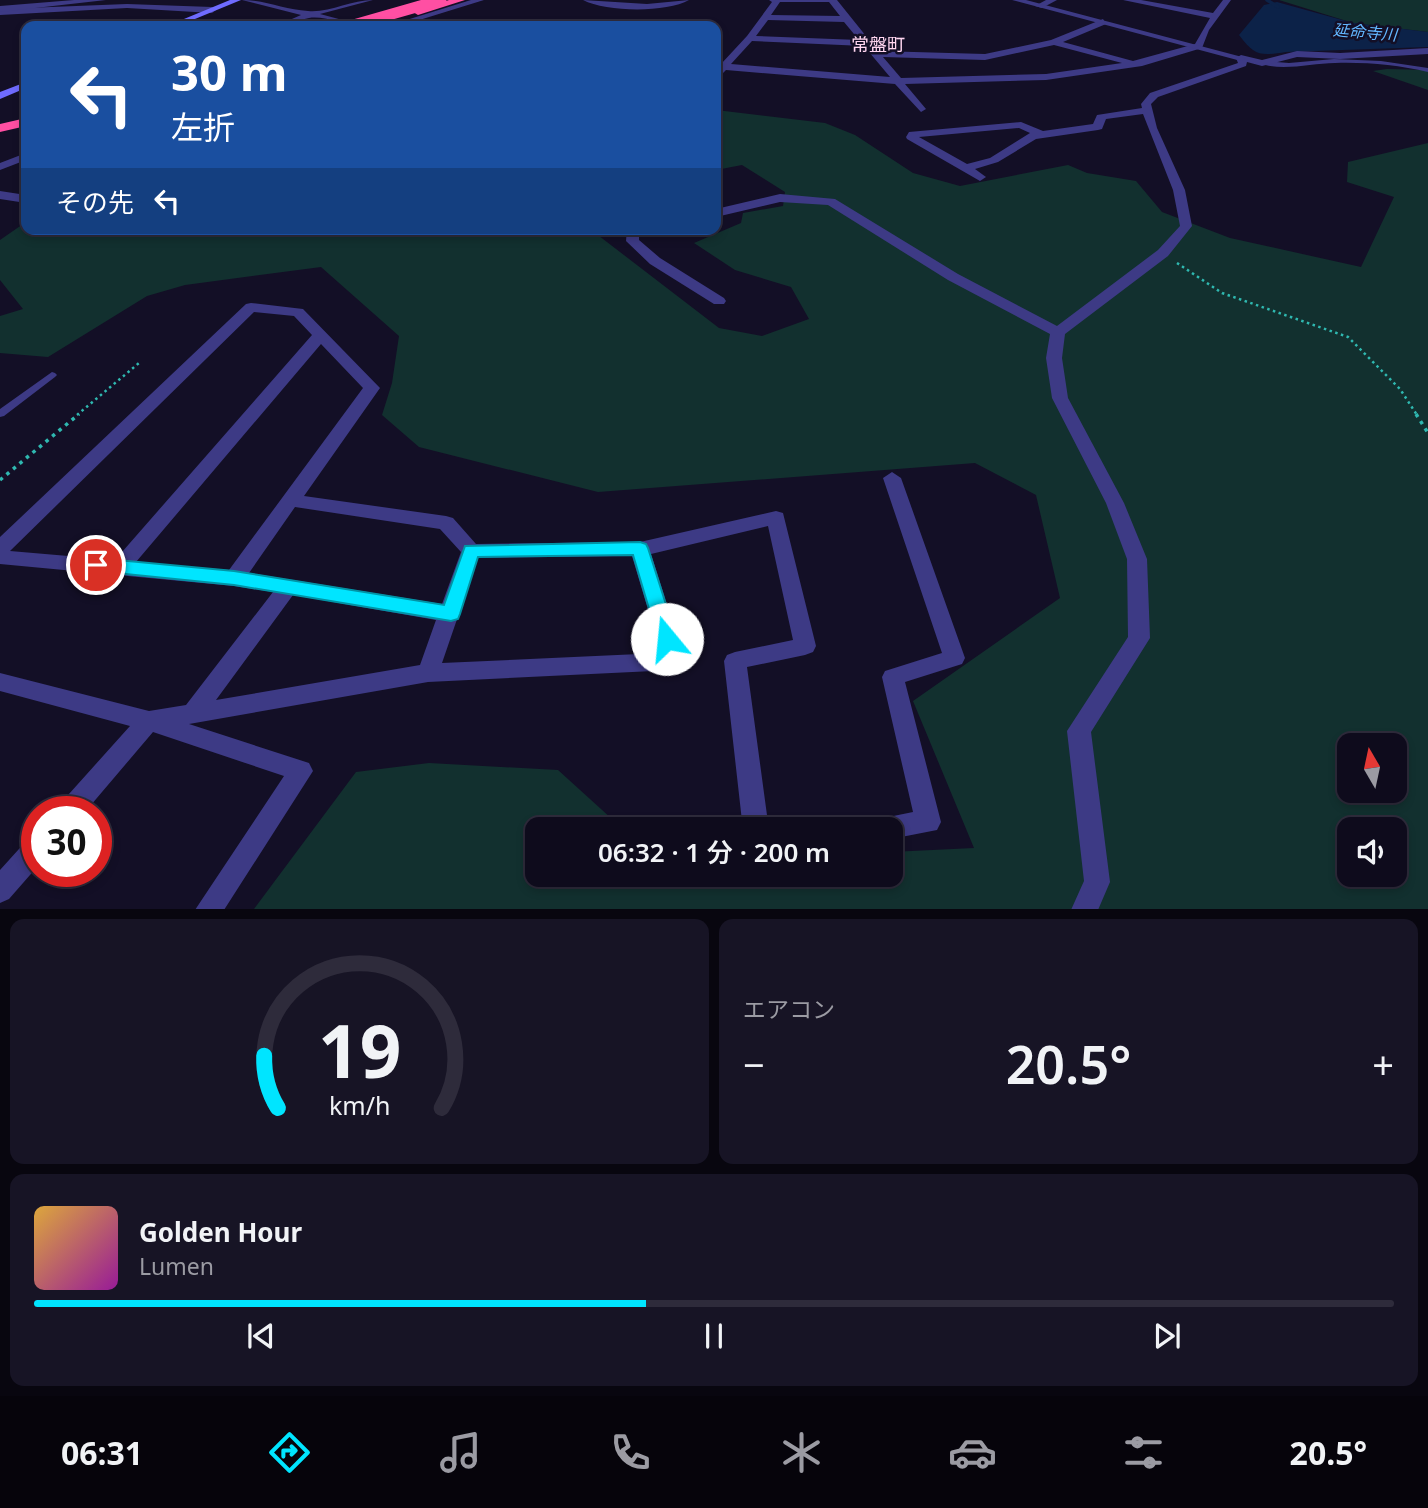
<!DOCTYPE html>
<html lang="ja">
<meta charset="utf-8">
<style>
body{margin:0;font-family:"Noto Sans","Noto Sans JP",sans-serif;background:#171425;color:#f1f3f6;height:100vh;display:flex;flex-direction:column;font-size:26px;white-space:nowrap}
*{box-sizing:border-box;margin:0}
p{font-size:23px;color:#9b9ba3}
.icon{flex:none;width:38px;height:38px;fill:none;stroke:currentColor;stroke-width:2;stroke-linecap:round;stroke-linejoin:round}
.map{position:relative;height:909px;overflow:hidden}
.panel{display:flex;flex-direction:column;gap:10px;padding:10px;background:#08060f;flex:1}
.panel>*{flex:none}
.guide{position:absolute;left:21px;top:21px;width:700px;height:214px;border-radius:14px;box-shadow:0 4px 10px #0003,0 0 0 2px #2e2b3b;background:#1a4fa0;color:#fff;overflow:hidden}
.needle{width:46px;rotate:351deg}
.fabs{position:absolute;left:1337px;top:733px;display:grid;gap:14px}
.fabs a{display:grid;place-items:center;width:70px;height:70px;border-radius:14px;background:#0e0b1c;box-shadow:0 4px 10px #0003,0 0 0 2px #2e2b3b;font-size:35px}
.speed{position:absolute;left:21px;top:796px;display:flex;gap:14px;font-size:35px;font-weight:700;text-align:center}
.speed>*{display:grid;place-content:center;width:91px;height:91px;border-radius:50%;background:#0e0b1c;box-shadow:0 4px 10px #0003,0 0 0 2px #2e2b3b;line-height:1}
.speed .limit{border:10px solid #d22;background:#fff;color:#111}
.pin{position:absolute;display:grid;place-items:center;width:60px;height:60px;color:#fff;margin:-30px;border:4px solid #fff;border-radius:50%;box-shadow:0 2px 7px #0007}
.me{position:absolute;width:77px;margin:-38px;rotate:343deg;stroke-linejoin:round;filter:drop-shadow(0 0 5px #0008)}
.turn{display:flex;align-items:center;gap:24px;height:147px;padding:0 35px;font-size:32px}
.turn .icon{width:91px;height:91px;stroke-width:2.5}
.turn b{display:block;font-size:49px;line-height:60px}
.then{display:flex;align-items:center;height:66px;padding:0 35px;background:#0003;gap:14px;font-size:26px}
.big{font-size:52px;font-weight:600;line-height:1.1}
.panel .tile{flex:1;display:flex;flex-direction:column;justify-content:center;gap:10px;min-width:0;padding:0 24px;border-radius:14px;background:#171425}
.panel .dial{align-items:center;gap:0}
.dial svg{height:182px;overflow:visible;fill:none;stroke:#2e2b3b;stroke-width:7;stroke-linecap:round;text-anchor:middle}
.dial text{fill:#f1f3f6;stroke:none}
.song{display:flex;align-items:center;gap:21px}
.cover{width:84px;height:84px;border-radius:10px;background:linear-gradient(135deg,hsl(40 70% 55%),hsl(300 70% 35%))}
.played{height:7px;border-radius:4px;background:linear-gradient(90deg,#00e5ff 45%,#2e2b3b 45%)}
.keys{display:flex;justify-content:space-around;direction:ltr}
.heat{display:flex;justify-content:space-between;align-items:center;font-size:38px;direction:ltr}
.panel .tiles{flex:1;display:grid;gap:10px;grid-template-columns:1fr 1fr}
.tile:last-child{grid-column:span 2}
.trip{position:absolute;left:525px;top:817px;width:378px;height:70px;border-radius:14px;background:#0e0b1c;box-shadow:0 4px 10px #0003,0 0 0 2px #2e2b3b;font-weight:600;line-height:70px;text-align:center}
.dock{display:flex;height:112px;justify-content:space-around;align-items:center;background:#06040b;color:#9b9ba3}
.dock .icon{width:49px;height:49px}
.dock .on{color:#00e5ff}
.dock b{font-size:32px;color:#f1f3f6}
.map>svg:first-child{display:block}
</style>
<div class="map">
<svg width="1428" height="910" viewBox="0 0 1428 910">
<rect width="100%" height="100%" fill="#130f26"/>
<path fill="#12302f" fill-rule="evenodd" d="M1279,0H1428V32L1353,23Z
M1387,69L1428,70V90L1373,71Z
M716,110L825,123L855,135L913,173L960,186L1068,165L1087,173L1136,181L1162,212L1230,238L1361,267L1394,197L1347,182L1348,162L1428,143V909H254L356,772L429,763L558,770L623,829L537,830V875H891V852L974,848L913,701L1060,598L1036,495L975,463L598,492L419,447L382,415L392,383L399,336L321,267L185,285L147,296L48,357L0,353V316L23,309L0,280V240L26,222V229H590L719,328L762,336L809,319L791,287L735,270L694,243L741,223L743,213L783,206L785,192L742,165L716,170ZM1349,746H1395V791H1349ZM1349,830H1395V875H1349Z"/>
<path fill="#0c2248" d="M1277,2L1353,23L1428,32V47L1286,52C1260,56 1255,56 1239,35L1264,5Z"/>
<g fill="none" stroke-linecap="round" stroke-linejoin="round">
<path stroke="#0c2248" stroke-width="3.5" d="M1267,0L1278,7"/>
<path stroke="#2fb8b0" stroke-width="2.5" stroke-dasharray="2.5 3.5" stroke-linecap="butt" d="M1177,263L1222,293L1348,337L1400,389L1417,415
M77,415L139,363"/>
<path stroke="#2fb8b0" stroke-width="3.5" stroke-dasharray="3.5 5" stroke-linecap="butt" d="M1416,414L1428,433
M0,480L79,414"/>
<path fill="#3d3a85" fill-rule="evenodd" d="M1334,59L1381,61L1428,68V72C1398,65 1366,62 1335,63C1311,63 1282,72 1259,63L1262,61L1289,63Z
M52,372L55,373L57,375L55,377L4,416L0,417V409Z"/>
<path fill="#3d3a85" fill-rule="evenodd" d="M242,0C265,0 285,10 308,11C329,13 351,0 373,0L320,14L365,26C348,26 323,15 309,18C297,20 289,26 276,26L301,15Z
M471,0H484L400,26H387Z
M583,0L647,4L689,0C666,13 606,12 583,0Z
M769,0H837L878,51L985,54L1051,40L1103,19L1106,24L1063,42L1133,61L1195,44L1210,18L1123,0H1141L1213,13L1223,0H1231L1209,30L1202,48L1142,66L1046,80L905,84L926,109L921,112L895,84L726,70L721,75H716V63L721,64L747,36L772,2ZM780,2H829L840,16L771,15ZM768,20L844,22L859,40L756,36ZM752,41L864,46L890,77L731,64ZM1054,45L1122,63L1046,74L901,78L883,57L985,60Z
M1046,0H1057L1042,8L1035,6Z
M127,4L212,7L216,10L212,13L127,8L0,15V9Z
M1428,48V54L1340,59L1297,57L1262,66L1247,62L1246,66L1158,97L1151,104L1157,128L1185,190L1192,226L1168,256L1065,334L1062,358L1068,398L1124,503L1147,559L1150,638L1091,732L1110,882L1098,910H1071L1084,881L1067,731L1128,637L1127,559L1106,503L1052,398L1046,358L1050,334L948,280L828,205L780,202L716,217V209L780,194L835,199L958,274L1057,326L1158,250L1180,226L1173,190L1143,114L1106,119L1102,129L1098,130L1036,139L998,162L975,169L986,177L980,181L907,139L906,137L909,132L1021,122L1043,131L1093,124L1097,115L1142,108L1141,104L1150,93L1238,63L1236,58L1241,55L1262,60L1297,51L1340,53ZM1019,128L1030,133L990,158L967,164L919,137Z
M26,153V160L0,170V163Z
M0,191L26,195V203L0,199Z
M627,229H647L639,233V240L660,258L724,298L726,301L724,304H714L650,264L626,241Z
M251,303L303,309L380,388L304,496L446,516L453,518L476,544L640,542L776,511L783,513L816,646L813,652L805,655L747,667L769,830H743L724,661L727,655L735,652L793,640L768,526L651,554L685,661L682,667L674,670L428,682L189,724L309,763L313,771L224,910H195L284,776L153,732L85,812H57L60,804L130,726L0,691V673L149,711L186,705L273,592L234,586L0,564V537L246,304ZM254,312L294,316L312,335L115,560L10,551ZM321,344L363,388L229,570L136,562ZM295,507L440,529L461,552L442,604L249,573ZM632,556L661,653L442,663L478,558ZM293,595L436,620L420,665L216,700Z
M892,472L901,478L965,658L962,664L905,682L941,822L937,830L891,839V830H861L864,822L913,812L882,677L885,671L942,653L883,478Z
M37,836V867L9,899L0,903V870L28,839Z"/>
<path fill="#3d3a85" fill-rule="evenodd" d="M74,0H106L0,12V6Z
M1012,0H1026L1246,58L1241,61Z"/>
<path fill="#6f6bff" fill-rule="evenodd" d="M230,0H241L178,26H167Z
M26,82V88L0,99V92Z"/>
<path fill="#ff4fa3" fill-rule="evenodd" d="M449,0H465L418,15L413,12Z
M26,118V126L0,132V124Z"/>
<path stroke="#ff4fa3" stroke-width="11" d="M350,26L441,0"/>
</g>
<path fill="#00e5ff" stroke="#0095a6" stroke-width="2" d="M640,542L646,544L648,548L677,639L674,644L667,646L660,644L658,639L633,555L478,557L460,614L458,619L451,621L234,585L96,571L89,569L87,565L89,560L96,558L234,571L444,605L465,546Z"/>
<g text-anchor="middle" stroke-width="5" stroke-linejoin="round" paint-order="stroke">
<g font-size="16" font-style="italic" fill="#62b6ff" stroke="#130f26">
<text transform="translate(1365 32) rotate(5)" y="6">延命寺川</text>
</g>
<g font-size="18" fill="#ffd6f0" stroke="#130f26">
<text x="878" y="51">常盤町</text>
</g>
</g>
</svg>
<div class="fabs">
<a><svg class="needle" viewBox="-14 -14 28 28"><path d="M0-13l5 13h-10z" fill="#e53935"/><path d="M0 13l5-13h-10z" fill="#9b9ba3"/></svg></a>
<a><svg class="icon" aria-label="sound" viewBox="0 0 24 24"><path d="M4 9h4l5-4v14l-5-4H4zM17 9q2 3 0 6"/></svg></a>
</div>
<div class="speed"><div class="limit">30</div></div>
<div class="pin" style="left:96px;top:565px;background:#d93025"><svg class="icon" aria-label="arrive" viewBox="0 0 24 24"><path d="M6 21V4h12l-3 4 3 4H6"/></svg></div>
<svg class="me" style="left:667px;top:639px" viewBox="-20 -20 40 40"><circle r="19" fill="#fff"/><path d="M0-13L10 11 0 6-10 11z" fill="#00e5ff"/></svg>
<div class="trip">06:32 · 1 分 · 200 m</div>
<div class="guide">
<div class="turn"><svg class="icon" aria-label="left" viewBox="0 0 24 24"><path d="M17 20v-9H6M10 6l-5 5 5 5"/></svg><div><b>30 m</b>左折</div></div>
<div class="then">その先<svg class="icon" aria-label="left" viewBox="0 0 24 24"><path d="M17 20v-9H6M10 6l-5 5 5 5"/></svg></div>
</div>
</div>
<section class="panel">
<div class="tiles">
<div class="tile dial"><svg viewBox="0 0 100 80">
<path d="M14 69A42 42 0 1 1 86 69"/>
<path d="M14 69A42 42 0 0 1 8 46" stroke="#00e5ff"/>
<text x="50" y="56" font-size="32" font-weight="700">19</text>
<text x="50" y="72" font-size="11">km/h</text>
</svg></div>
<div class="tile"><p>エアコン</p>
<div class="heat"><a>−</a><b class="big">20.5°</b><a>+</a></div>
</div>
<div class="tile">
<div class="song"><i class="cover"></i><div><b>Golden Hour</b><p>Lumen</p></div></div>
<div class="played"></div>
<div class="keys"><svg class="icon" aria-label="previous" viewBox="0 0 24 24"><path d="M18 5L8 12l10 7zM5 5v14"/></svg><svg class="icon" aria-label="pause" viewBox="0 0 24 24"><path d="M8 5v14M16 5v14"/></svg><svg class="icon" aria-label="next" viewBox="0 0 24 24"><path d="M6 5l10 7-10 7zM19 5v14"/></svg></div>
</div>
</div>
</section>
<nav class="dock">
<b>06:31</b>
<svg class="icon on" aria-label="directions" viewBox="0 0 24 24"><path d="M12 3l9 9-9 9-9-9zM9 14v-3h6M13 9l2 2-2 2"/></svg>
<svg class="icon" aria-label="music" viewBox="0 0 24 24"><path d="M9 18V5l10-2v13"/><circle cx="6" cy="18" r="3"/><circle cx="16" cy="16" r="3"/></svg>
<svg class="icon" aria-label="phone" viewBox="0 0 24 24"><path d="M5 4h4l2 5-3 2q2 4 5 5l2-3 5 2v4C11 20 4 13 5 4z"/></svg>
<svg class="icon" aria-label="climate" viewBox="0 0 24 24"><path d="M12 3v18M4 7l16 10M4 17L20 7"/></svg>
<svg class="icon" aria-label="car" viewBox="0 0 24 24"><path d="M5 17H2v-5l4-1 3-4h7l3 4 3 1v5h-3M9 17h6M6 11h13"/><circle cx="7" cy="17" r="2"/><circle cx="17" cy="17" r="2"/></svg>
<svg class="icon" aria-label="filters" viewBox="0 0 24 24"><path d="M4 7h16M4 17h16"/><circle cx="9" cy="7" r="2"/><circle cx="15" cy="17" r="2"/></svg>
<b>20.5°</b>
</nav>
